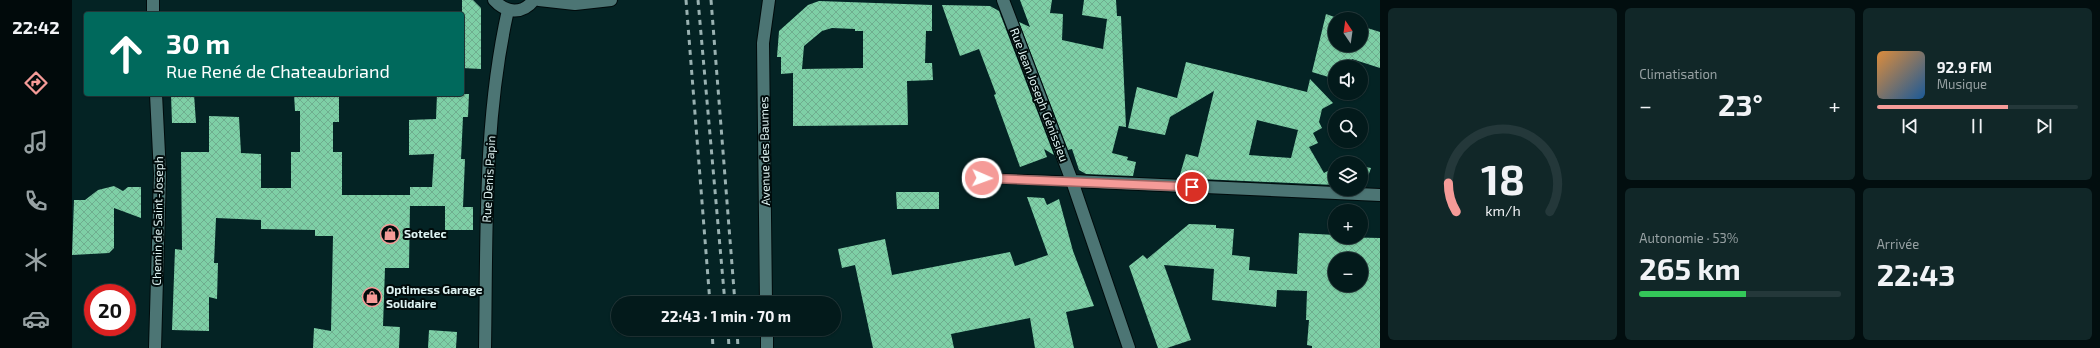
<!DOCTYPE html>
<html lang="fr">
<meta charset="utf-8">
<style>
body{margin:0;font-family:"Exo 2",sans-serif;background:#112728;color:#f1f3f6;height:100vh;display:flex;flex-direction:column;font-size:15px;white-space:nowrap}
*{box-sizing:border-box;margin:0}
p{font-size:13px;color:#97a1a3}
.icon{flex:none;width:22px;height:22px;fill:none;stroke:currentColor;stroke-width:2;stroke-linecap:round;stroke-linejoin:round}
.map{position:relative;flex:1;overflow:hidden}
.details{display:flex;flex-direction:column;gap:8px;padding:8px;background:#020e0f;width:720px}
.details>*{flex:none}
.banner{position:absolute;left:12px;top:12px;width:380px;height:84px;border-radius:4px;box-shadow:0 1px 3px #0004,0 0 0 1px #24383a;background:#00695c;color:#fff;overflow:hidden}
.needle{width:26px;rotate:347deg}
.buttons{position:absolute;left:1256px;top:12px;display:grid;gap:8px}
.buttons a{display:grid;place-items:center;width:40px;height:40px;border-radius:50%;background:#031a1b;box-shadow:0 1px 3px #0004,0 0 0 1px #24383a;font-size:20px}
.speed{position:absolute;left:12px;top:284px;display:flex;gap:8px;font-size:20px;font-weight:700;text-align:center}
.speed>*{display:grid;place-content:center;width:52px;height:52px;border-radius:50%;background:#031a1b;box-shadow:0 1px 3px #0004,0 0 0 1px #24383a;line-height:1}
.speed .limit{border:6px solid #d22;background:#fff;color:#111}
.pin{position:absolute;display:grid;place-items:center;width:34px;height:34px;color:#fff;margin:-17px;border:2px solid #fff;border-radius:50%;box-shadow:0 1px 4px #0007}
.me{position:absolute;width:44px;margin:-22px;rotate:92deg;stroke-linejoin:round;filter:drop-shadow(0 0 3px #0008)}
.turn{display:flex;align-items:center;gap:14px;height:84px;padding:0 16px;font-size:18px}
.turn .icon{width:52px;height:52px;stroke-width:2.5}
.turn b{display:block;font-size:28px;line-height:34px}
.big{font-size:30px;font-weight:700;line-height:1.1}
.details .card{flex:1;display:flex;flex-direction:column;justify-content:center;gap:6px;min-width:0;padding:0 14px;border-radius:6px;background:#112728}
.details .dial{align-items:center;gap:0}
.dial svg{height:104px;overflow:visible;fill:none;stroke:#24383a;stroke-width:7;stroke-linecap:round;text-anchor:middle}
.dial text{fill:#f1f3f6;stroke:none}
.song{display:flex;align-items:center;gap:12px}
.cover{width:48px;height:48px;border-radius:6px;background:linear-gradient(135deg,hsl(30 70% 55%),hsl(210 70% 35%))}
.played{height:4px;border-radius:2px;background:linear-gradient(90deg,#f59b98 65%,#24383a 65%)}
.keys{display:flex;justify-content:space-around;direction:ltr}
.heat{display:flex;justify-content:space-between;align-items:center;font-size:22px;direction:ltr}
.charge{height:6px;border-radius:3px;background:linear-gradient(90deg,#34c759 53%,#24383a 0)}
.details .tiles{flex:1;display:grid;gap:8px;grid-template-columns:repeat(3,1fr)}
.card:first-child{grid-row:span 2}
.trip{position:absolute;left:539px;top:296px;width:230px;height:40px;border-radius:20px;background:#031a1b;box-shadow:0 1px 3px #0004,0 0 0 1px #24383a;font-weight:700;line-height:40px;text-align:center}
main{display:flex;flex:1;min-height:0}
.tabs{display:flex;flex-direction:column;width:72px;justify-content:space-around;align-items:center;background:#010a0b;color:#97a1a3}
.tabs .icon{width:28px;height:28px}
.tabs .current{color:#f59b98}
.tabs b{font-size:18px;color:#f1f3f6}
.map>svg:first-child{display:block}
</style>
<main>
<nav class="tabs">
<b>22:42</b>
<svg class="icon current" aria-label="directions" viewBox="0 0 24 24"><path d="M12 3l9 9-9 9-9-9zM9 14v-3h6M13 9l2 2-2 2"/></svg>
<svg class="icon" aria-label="music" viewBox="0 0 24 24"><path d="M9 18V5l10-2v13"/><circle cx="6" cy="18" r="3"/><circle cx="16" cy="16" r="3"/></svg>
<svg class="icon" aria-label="phone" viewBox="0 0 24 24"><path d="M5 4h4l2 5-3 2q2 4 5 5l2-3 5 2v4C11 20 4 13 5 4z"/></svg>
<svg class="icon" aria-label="climate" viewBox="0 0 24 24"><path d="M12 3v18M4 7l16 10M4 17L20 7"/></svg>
<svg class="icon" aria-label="car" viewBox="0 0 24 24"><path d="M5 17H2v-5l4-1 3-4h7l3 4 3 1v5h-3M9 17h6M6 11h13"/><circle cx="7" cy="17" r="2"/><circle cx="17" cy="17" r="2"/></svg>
</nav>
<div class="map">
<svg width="1308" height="348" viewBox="0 0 1308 348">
<defs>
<pattern id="building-cross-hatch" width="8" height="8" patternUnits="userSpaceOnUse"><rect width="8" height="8" fill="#7ecfa6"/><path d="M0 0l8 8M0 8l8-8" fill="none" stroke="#6fae8f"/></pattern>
</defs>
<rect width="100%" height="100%" fill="#042324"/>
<path fill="url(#building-cross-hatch)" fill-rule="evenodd" d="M390,0H401L409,8V69L390,68Z
M948,0H980L978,13L991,14L990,40L1031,49L1035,19L1010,15L1012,0H1044L1045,16H1049L1054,127L1047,126L1040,153L1056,157L1055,160L1064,162L1061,176L1014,174L1007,170L1000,149L996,150L947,22L958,27Z
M747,1L860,5V31H854L853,63H860L861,80L835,81L836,125L721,126V73L709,74V57H705L707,31L736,5ZM760,28L783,29V31H791V68L730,69L732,46L750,31Z
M870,5L918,6L927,11L982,155L972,149L975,157L948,167L922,95L924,94L907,49L888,56Z
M1254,14L1268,19H1263V45H1289V26L1308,32V68L1280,59L1278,67H1263V79L1240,72Z
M1114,62L1235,92L1238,79L1261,103L1250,109L1247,122L1250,128L1241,133L1246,143L1237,147L1252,173L1263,167V185L1107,178L1114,154L1126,157L1142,91L1098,117L1093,135L1056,128L1065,87L1105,98ZM1185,120L1226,130L1219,158L1177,155Z
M99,94H122L124,123H100Z
M222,94H261V97H267V122H261V152H270V195H338V187H360L362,154L337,155V120L364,119L365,94H397L396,117H391L389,159H393L391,207H401V230H373V206H338V204L337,268H313L311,326L328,327L327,348H241L242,328L259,331L261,236H243V230L189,229V220L144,218L142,263H146L145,299L137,297V331L100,330L103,249L110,250L109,152H137V116L167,117L169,153L189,154V188H219V152H228V111H223Z
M1289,166L1299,168L1294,182L1289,187Z
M42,186L51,191L56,187H69V218L42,208V248L37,253L0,255L2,200H13L26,190Z
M824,192H867V209H825Z
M955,197L972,198L975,205L987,199L1001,251L1022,306L994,312L1002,348H963L958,318L879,334L882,348H801L783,265L770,268L766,249L813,239L820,275L938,252L943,266L976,255Z
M1117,224L1144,225V228L1162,229L1160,255L1178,257L1177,270L1225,274L1227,233L1263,235V237L1308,238V348H1240V346L1235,345L1237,320H1234L1235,291L1205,290L1204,307L1140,300L1142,269L1092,265L1119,340L1095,348H1086L1057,266L1071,255L1075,259ZM1263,259H1289V285H1263Z
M357,330L385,332L384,348H356Z"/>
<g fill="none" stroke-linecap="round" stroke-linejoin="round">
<defs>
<path id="service" d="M910,178L1000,181"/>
<path id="minor" d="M81,0V14
M931,0L1000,181L1057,348
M1000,181L1308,195
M83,348L88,174L84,94
M413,348C415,236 411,121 436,10"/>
<path id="tertiary" d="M422,0C434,13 450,15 462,0
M467,0L503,4L539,0
M694,303L691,43L697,0
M695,329V348"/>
</defs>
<use href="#service" stroke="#000b0c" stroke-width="11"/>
<use href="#minor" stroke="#000b0c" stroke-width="14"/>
<use href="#tertiary" stroke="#000b0c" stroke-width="14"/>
<use href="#service" stroke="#4c7574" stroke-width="9"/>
<use href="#minor" stroke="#4c7574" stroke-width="12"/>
<use href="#tertiary" stroke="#4c7574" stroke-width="12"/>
<path stroke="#9ab2b2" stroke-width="3" stroke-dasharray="5 5" stroke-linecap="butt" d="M614,0L638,303
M626,0L653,303
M639,0L663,303
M640,329L641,348
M656,329L657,348
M665,329L666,348"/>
</g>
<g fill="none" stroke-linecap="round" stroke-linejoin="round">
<defs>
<path id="route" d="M910,178L1120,187"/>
</defs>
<use href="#route" stroke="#9f6563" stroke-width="10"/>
<use href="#route" stroke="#f59b98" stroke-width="7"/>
</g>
<defs>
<symbol id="shop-ring" viewBox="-11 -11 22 22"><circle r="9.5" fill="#000b0b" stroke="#f59b98" stroke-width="1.5"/><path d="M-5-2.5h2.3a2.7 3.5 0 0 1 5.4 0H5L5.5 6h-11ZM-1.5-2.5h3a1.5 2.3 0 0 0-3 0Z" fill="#f59b98"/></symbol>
</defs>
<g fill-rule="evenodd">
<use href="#shop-ring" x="307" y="223" width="22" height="22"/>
<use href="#shop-ring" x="289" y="286" width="22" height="22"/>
</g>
<g text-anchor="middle" stroke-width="4" stroke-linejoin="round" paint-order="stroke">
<g font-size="12" fill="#ddf2f2" stroke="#000b0b">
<text transform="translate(967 95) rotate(69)" y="4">Rue Jean Joseph Génissieu</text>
<text transform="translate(693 151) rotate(-91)" y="4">Avenue des Baumes</text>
<text transform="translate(417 179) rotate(-87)" y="4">Rue Denis Papin</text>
<text transform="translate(86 221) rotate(-89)" y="4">Chemin de Saint-Joseph</text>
</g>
<g font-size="12" font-weight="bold" fill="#ddf2f2" stroke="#000b0b" text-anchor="start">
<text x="332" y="238">Sotelec</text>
<text x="314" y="294">Optimess Garage<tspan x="314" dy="14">Solidaire</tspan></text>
</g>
</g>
</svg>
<div class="buttons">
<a><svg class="needle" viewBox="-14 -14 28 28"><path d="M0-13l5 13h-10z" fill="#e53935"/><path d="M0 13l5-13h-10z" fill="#97a1a3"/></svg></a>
<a><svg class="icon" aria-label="sound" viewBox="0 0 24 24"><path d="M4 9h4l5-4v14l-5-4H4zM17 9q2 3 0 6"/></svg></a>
<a><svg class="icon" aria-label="search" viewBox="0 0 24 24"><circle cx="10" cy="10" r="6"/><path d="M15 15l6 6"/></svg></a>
<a><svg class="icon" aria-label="layers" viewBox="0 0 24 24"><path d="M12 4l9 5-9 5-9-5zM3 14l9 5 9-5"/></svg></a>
<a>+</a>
<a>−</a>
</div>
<div class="speed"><div class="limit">20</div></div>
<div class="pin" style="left:1120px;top:187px;background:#d93025"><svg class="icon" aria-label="arrive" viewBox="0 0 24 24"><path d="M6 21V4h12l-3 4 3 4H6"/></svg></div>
<svg class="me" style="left:910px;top:178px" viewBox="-20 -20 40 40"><circle r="17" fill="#f59b98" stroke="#fff" stroke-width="3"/><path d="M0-11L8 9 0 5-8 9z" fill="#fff"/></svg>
<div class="trip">22:43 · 1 min · 70 m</div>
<div class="banner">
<div class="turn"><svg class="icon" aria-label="ahead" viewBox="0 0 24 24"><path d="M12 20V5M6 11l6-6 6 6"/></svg><div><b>30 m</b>Rue René de Chateaubriand</div></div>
</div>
</div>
<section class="details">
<div class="tiles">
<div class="card dial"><svg viewBox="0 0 100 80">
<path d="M14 69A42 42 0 1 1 86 69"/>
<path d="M14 69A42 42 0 0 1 8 47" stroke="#f59b98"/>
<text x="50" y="56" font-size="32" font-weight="700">18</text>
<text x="50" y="72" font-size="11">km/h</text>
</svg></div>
<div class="card"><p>Climatisation</p>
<div class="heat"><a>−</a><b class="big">23°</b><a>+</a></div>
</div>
<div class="card">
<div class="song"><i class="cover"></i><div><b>92.9 FM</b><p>Musique</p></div></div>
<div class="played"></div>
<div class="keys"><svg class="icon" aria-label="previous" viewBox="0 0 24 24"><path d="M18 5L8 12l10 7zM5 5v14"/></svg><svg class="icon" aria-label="pause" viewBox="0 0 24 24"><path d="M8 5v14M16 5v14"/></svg><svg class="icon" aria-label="next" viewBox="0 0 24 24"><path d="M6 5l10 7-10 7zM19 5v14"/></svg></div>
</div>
<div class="card"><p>Autonomie · 53%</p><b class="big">265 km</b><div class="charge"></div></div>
<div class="card"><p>Arrivée</p><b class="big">22:43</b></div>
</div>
</section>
</main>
